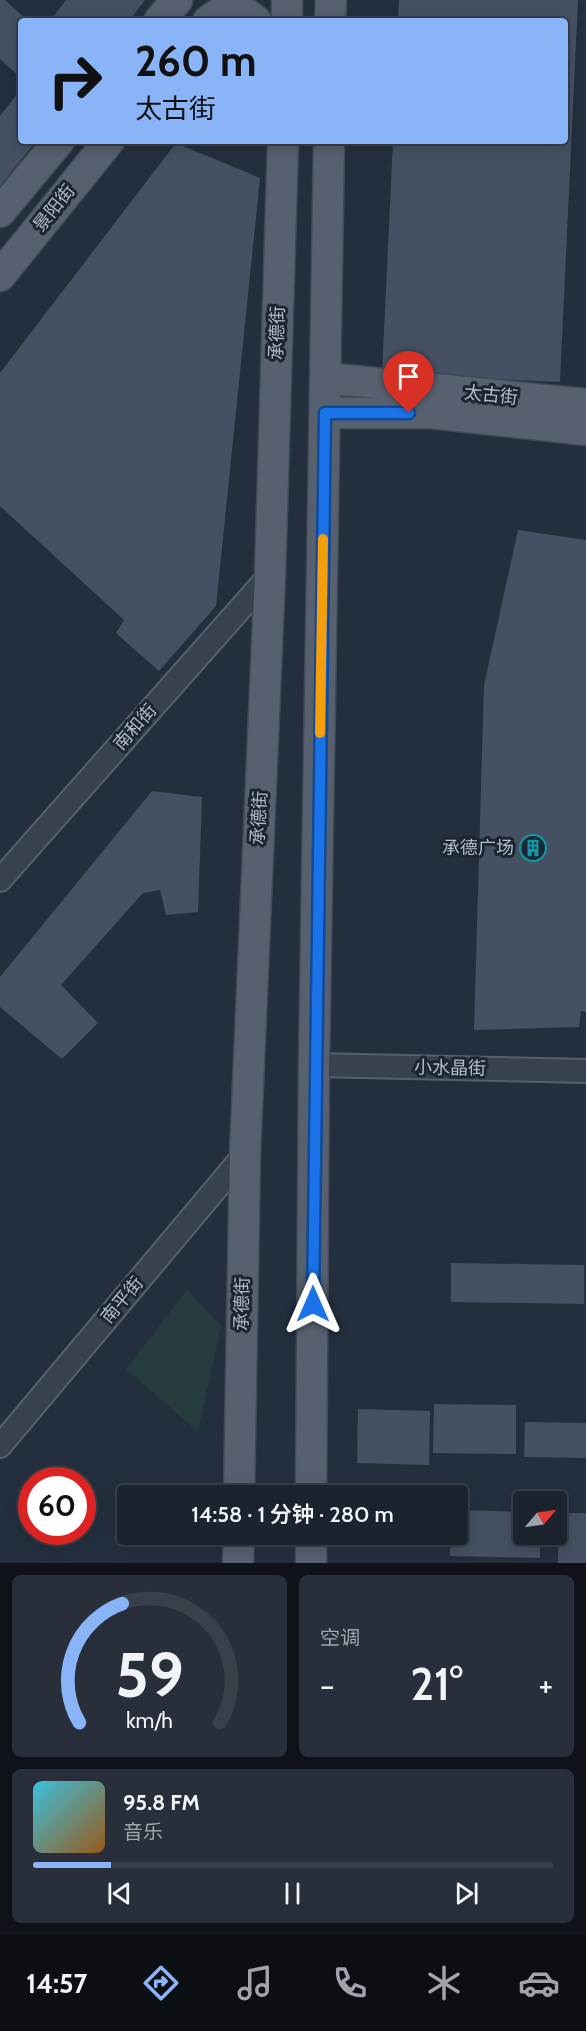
<!DOCTYPE html>
<html lang="zh">
<meta charset="utf-8">
<style>
body{margin:0;font-family:Cabin,"Noto Sans SC",sans-serif;background:#282f3a;color:#f1f3f6;height:100vh;display:flex;flex-direction:column;font-size:22px;white-space:nowrap}
*{box-sizing:border-box;margin:0}
p{font-size:20px;color:#a0a4aa}
.icon{flex:none;width:33px;height:33px;fill:none;stroke:currentColor;stroke-width:2;stroke-linecap:round;stroke-linejoin:round}
.map{position:relative;height:1563px;overflow:hidden}
.details{display:flex;flex-direction:column;gap:12px;padding:12px;background:#0f1319;flex:1}
.details>*{flex:none}
.hud{position:absolute;left:18px;top:18px;width:550px;height:126px;border-radius:6px;box-shadow:0 3px 15px #0003,0 0 0 2px #39404a;background:#8ab4f8;color:#111;overflow:hidden}
.needle{width:39px;rotate:61deg}
.controls{position:absolute;left:513px;top:1491px;display:grid;gap:12px}
.controls a{display:grid;place-items:center;width:54px;height:54px;border-radius:6px;background:#1b232e;box-shadow:0 3px 15px #0003,0 0 0 2px #39404a;font-size:30px}
.speed{position:absolute;left:18px;top:1467px;display:flex;gap:12px;font-size:30px;font-weight:700;text-align:center}
.speed>*{display:grid;place-content:center;width:78px;height:78px;border-radius:50%;background:#1b232e;box-shadow:0 3px 15px #0003,0 0 0 2px #39404a;line-height:1}
.speed .limit{border:9px solid #d22;background:#fff;color:#111}
.pin{position:absolute;display:grid;place-items:center;width:51px;height:51px;color:#fff;margin:-62px -26px;border-radius:50% 50% 50% 0;rotate:-45deg;box-shadow:0 0 6px #0007}
.pin .icon{rotate:45deg}
.me{position:absolute;width:66px;margin:-33px;rotate:0deg;stroke-linejoin:round;filter:drop-shadow(0 0 4px #0008)}
.turn{display:flex;align-items:center;gap:21px;height:126px;padding:0 18px;font-size:27px}
.turn .icon{width:78px;height:78px;stroke-width:2.5}
.turn b{display:block;font-size:42px;line-height:51px}
.big{font-size:45px;font-weight:600;line-height:1.1}
.details .tile{flex:1;display:flex;flex-direction:column;justify-content:center;gap:9px;min-width:0;padding:0 21px;border-radius:9px;background:#282f3a}
.details .dial{align-items:center;gap:0}
.dial svg{height:156px;overflow:visible;fill:none;stroke:#39404a;stroke-width:7;stroke-linecap:round;text-anchor:middle}
.dial text{fill:#f1f3f6;stroke:none}
.song{display:flex;align-items:center;gap:18px}
.cover{width:72px;height:72px;border-radius:9px;background:linear-gradient(135deg,hsl(190 70% 55%),hsl(30 70% 35%))}
.played{height:6px;border-radius:3px;background:linear-gradient(90deg,#8ab4f8 15%,#39404a 15%)}
.keys{display:flex;justify-content:space-around;direction:ltr}
.heat{display:flex;justify-content:space-between;align-items:center;font-size:33px;direction:ltr}
.details .tiles{flex:1;display:grid;gap:12px;grid-template-columns:1fr 1fr}
.tile:last-child{grid-column:span 2}
.trip{position:absolute;left:117px;top:1485px;width:351px;height:60px;border-radius:6px;background:#1b232e;box-shadow:0 3px 15px #0003,0 0 0 2px #39404a;font-weight:600;line-height:60px;text-align:center}
.menu{display:flex;height:96px;justify-content:space-around;align-items:center;background:#0b0e12;color:#a0a4aa}
.menu .icon{width:42px;height:42px}
.menu .current{color:#8ab4f8}
.menu b{font-size:27px;color:#f1f3f6}
.map>svg:first-child{display:block}
</style>
<div class="map">
<svg width="586" height="1563" viewBox="0 0 586 1563">
<rect width="100%" height="100%" fill="#242f3e"/>
<path fill="#263c3f" d="M187,1290L221,1326L198,1432L126,1369Z"/>
<path fill="#455162" d="M0,0H5L28,21H21V78L0,59Z
M66,0H145L129,21H50Z
M399,0H578L560,382L382,374L393,141H566V21H398Z
M21,89V141H36L0,186V116Z
M176,143L260,178L216,606L159,671L116,633L124,620L0,506V373Z
M518,530L586,540V1012L581,1011L579,1027L474,1030L484,685Z
M152,791L202,797L198,912L166,915L160,890L143,893L61,985L98,1023L62,1059L0,1007V977Z
M451,1263L584,1265V1304L451,1302Z
M434,1404L516,1405V1454L433,1453Z
M358,1409L430,1411L429,1465L357,1463Z
M525,1422L586,1423V1458L524,1457Z
M458,1510L524,1512V1534H540V1558L450,1556V1534H458Z
M559,1513H586V1563H558Z"/>
<g fill="none" stroke-linecap="round" stroke-linejoin="round">
<defs>
<path id="minor" d="M0,880L270,575
M314,1065L586,1071
M0,1446L245,1154"/>
<path id="major" d="M159,21L177,0
M208,21L224,10L244,12L256,21
M287,21V0
M330,21L331,0
M0,212L59,141
M0,276L109,141
M325,378L586,404
M325,413H430L586,430
M239,1496L245,1154L270,575L283,141
M311,1496L314,1065L329,141
M238,1563L239,1534
M311,1563V1534"/>
</defs>
<use href="#minor" stroke="#565f6c" stroke-width="26"/>
<use href="#major" stroke="#414a57" stroke-width="33"/>
<use href="#minor" stroke="#38414e" stroke-width="22"/>
<use href="#major" stroke="#56606e" stroke-width="30"/>
</g>
<g fill="none" stroke-linecap="round" stroke-linejoin="round">
<defs>
<path id="route" d="M313,1304L325,413H409"/>
</defs>
<use href="#route" stroke="#114b97" stroke-width="15"/>
<use href="#route" stroke="#1a73e8" stroke-width="10"/>
<path stroke="#f59e0b" stroke-width="10" d="M320,733L323,539"/>
</g>
<defs>
<symbol id="building-ring" viewBox="-11 -11 22 22"><circle r="9.5" fill="#1d2633" stroke="#0f9aa8" stroke-width="1.5"/><path d="M-4-6H4V6H1V3H-1V6H-4ZM-2.5-4.3h1.7v1.8h-1.7ZM.8-4.3h1.7v1.8H.8ZM-2.5-1h1.7V.8h-1.7ZM.8-1h1.7V.8H.8Z" fill="#0f9aa8"/></symbol>
</defs>
<g fill-rule="evenodd">
<use href="#building-ring" x="518" y="833" width="30" height="30"/>
</g>
<g text-anchor="middle" stroke-width="6" stroke-linejoin="round" paint-order="stroke">
<g font-size="18" fill="#b4bcc9" stroke="#1d2633">
<text transform="translate(54 208) rotate(-51)" y="6">景阳街</text>
<text transform="translate(277 333) rotate(-88)" y="6">承德街</text>
<text transform="translate(491 395) rotate(6)" y="6">太古街</text>
<text transform="translate(135 727) rotate(-49)" y="6">南和街</text>
<text transform="translate(259 818) rotate(-87)" y="6">承德街</text>
<text transform="translate(450 1068) rotate(1)" y="6">小水晶街</text>
<text transform="translate(122 1300) rotate(-50)" y="6">南平街</text>
<text transform="translate(242 1304) rotate(-89)" y="6">承德街</text>
</g>
<g font-size="18" fill="#b4bcc9" stroke="#1d2633" text-anchor="end">
<text x="514" y="854">承德广场</text>
</g>
</g>
</svg>
<div class="controls">
<a><svg class="needle" viewBox="-14 -14 28 28"><path d="M0-13l5 13h-10z" fill="#e53935"/><path d="M0 13l5-13h-10z" fill="#a0a4aa"/></svg></a>
</div>
<div class="speed"><div class="limit">60</div></div>
<div class="pin" style="left:409px;top:413px;background:#d93025"><svg class="icon" aria-label="arrive" viewBox="0 0 24 24"><path d="M6 21V4h12l-3 4 3 4H6"/></svg></div>
<svg class="me" style="left:313px;top:1304px" viewBox="-20 -20 40 40"><path d="M0-17L14 15 0 8-14 15z" fill="#1a73e8" stroke="#fff" stroke-width="4"/></svg>
<div class="trip">14:58 · 1 分钟 · 280 m</div>
<div class="hud">
<div class="turn"><svg class="icon" aria-label="right" viewBox="0 0 24 24"><path d="M7 20v-9h11M14 6l5 5-5 5"/></svg><div><b>260 m</b>太古街</div></div>
</div>
</div>
<section class="details">
<div class="tiles">
<div class="tile dial"><svg viewBox="0 0 100 80">
<path d="M14 69A42 42 0 1 1 86 69"/>
<path d="M14 69A42 42 0 0 1 36 8" stroke="#8ab4f8"/>
<text x="50" y="56" font-size="32" font-weight="700">59</text>
<text x="50" y="72" font-size="11">km/h</text>
</svg></div>
<div class="tile"><p>空调</p>
<div class="heat"><a>−</a><b class="big">21°</b><a>+</a></div>
</div>
<div class="tile">
<div class="song"><i class="cover"></i><div><b>95.8 FM</b><p>音乐</p></div></div>
<div class="played"></div>
<div class="keys"><svg class="icon" aria-label="previous" viewBox="0 0 24 24"><path d="M18 5L8 12l10 7zM5 5v14"/></svg><svg class="icon" aria-label="pause" viewBox="0 0 24 24"><path d="M8 5v14M16 5v14"/></svg><svg class="icon" aria-label="next" viewBox="0 0 24 24"><path d="M6 5l10 7-10 7zM19 5v14"/></svg></div>
</div>
</div>
</section>
<nav class="menu">
<b>14:57</b>
<svg class="icon current" aria-label="directions" viewBox="0 0 24 24"><path d="M12 3l9 9-9 9-9-9zM9 14v-3h6M13 9l2 2-2 2"/></svg>
<svg class="icon" aria-label="music" viewBox="0 0 24 24"><path d="M9 18V5l10-2v13"/><circle cx="6" cy="18" r="3"/><circle cx="16" cy="16" r="3"/></svg>
<svg class="icon" aria-label="phone" viewBox="0 0 24 24"><path d="M5 4h4l2 5-3 2q2 4 5 5l2-3 5 2v4C11 20 4 13 5 4z"/></svg>
<svg class="icon" aria-label="climate" viewBox="0 0 24 24"><path d="M12 3v18M4 7l16 10M4 17L20 7"/></svg>
<svg class="icon" aria-label="car" viewBox="0 0 24 24"><path d="M5 17H2v-5l4-1 3-4h7l3 4 3 1v5h-3M9 17h6M6 11h13"/><circle cx="7" cy="17" r="2"/><circle cx="17" cy="17" r="2"/></svg>
</nav>
